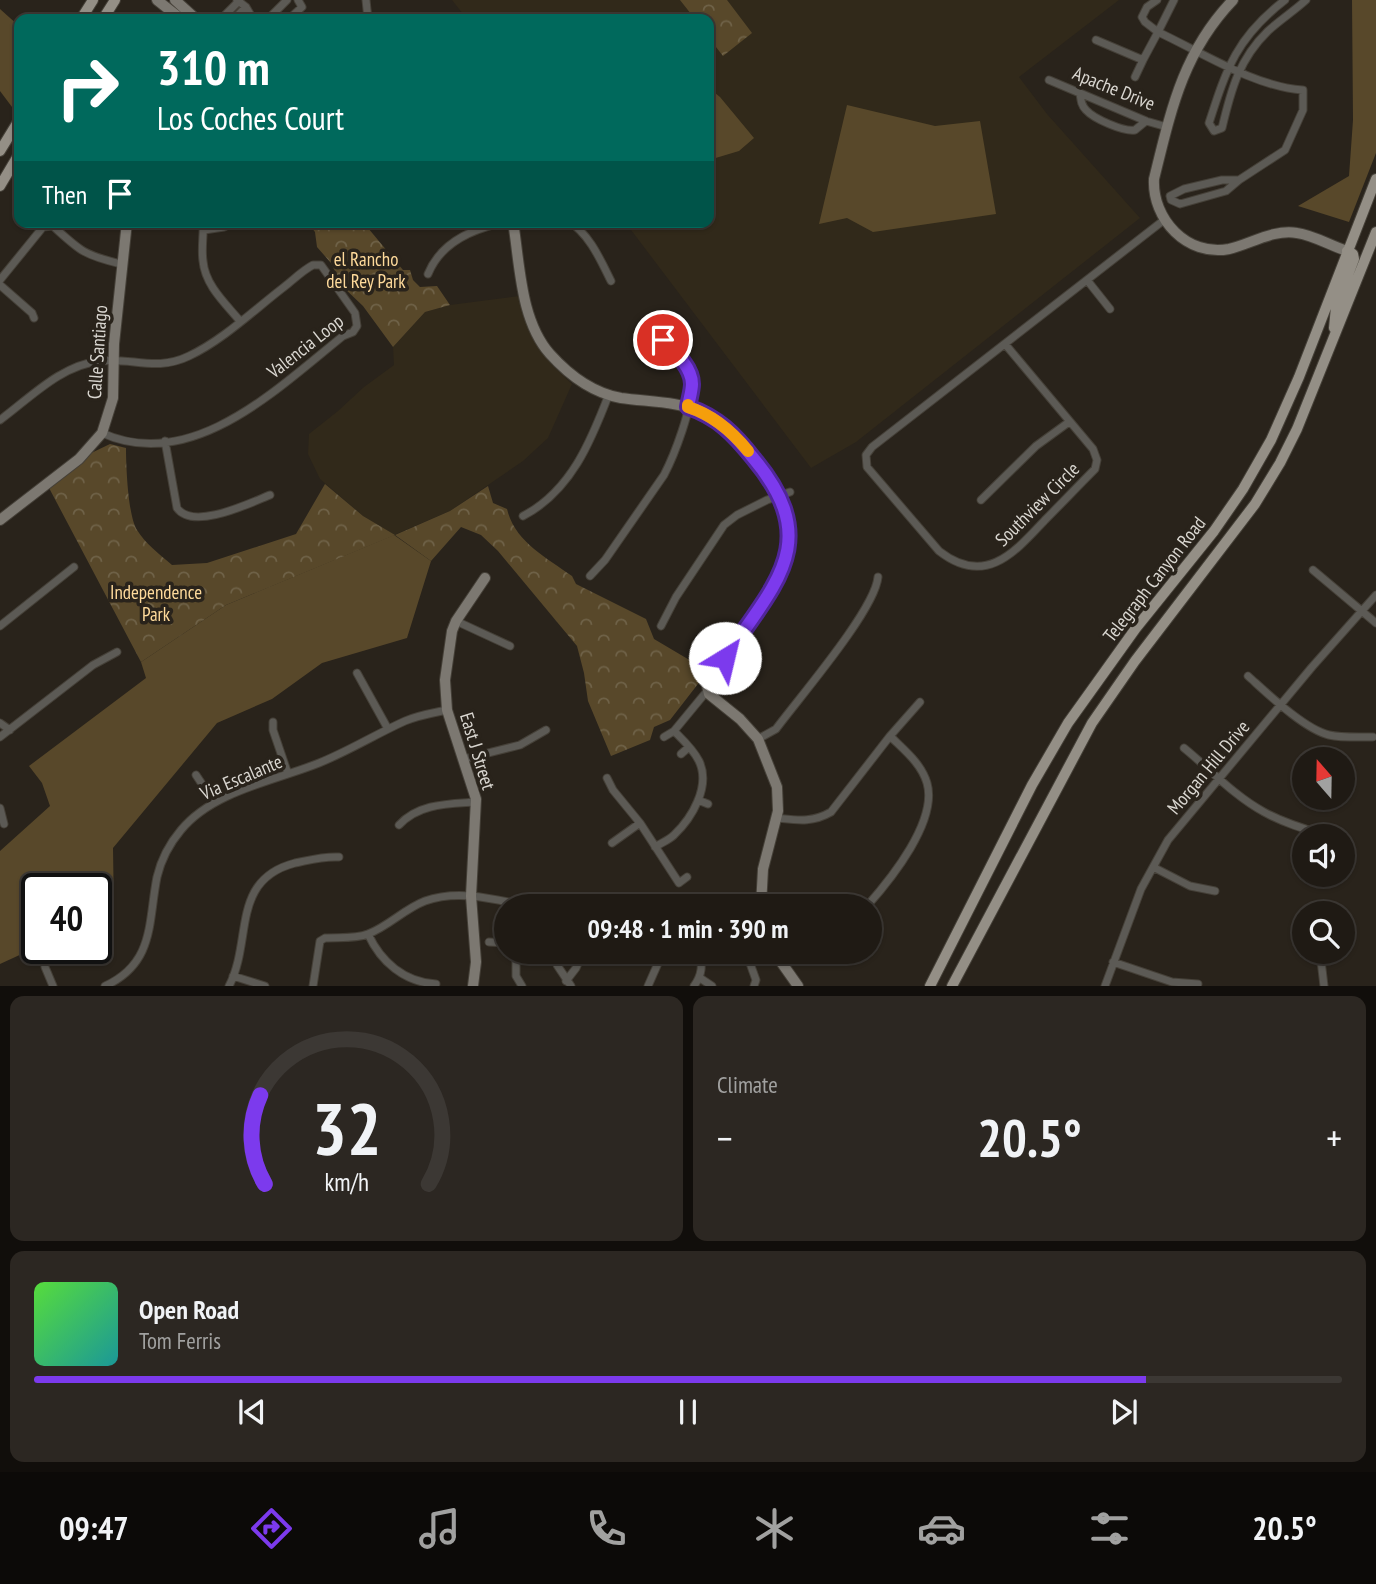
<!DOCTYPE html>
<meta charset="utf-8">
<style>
body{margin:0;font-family:"PT Sans Narrow",sans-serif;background:#2c2722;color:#f1f3f6;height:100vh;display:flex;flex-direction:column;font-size:26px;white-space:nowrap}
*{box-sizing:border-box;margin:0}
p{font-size:23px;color:#a1a1a0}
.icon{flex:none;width:38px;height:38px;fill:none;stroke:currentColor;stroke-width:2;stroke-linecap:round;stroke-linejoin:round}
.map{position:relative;height:986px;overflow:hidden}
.side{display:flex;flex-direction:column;gap:10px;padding:10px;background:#110e0b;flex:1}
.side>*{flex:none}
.guide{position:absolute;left:14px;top:14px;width:700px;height:214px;border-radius:14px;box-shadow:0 2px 5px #0004,0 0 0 2px #3c3834;background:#00695c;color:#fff;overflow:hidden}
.needle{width:46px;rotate:340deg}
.tools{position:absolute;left:1292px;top:747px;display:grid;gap:14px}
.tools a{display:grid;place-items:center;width:63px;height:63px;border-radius:50%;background:#1f1a14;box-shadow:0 2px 5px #0004,0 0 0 2px #3c3834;font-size:35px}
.speed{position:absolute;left:21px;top:873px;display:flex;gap:14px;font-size:35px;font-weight:700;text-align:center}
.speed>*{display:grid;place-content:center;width:91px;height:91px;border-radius:50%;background:#1f1a14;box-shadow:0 2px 5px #0004,0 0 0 2px #3c3834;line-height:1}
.speed .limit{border:4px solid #111;border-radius:10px;background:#fff;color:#111}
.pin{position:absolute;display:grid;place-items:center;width:60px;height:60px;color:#fff;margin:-30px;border:4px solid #fff;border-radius:50%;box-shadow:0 2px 7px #0007}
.me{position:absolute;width:77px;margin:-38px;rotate:36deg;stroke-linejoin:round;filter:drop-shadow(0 0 5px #0008)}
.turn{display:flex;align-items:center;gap:24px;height:147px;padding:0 28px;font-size:32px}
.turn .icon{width:91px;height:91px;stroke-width:2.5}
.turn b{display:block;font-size:49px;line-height:60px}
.then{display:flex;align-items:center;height:66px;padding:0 28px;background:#0003;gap:14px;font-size:26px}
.big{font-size:52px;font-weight:700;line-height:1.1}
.side .tile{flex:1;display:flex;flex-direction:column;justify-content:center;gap:10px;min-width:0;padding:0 24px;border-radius:14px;background:#2c2722}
.side .dial{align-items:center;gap:0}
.dial svg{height:182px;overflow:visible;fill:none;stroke:#3c3834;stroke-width:7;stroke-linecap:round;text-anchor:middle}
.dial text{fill:#f1f3f6;stroke:none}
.song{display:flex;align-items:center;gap:21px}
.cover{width:84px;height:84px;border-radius:10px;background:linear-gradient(135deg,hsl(110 70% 55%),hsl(180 70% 35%))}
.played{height:7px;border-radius:4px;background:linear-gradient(90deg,#7c3aed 85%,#3c3834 85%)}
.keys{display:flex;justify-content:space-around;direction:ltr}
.heat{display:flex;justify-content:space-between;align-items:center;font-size:38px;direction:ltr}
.side .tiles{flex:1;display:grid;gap:10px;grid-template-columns:1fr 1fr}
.tile:last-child{grid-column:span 2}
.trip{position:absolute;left:494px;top:894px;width:388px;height:70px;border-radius:35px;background:#1f1a14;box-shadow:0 2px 5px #0004,0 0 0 2px #3c3834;font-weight:700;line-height:70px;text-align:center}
.dock{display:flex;height:112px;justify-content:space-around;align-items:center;background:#0c0a08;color:#a1a1a0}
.dock .icon{width:49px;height:49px}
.dock .selected{color:#7c3aed}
.dock b{font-size:32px;color:#f1f3f6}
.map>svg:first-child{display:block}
</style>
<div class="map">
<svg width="1376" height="986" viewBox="0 0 1376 986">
<defs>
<pattern id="park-crowns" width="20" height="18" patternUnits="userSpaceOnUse" patternTransform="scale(1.75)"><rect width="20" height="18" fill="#58482a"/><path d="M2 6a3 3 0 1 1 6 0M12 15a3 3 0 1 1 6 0" fill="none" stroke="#6f6248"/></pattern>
</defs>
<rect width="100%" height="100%" fill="#29231b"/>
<path fill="#31291a" d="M452,0H1119L1019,77L1047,114L1140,218L856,442L811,468L625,222H709V19H467Z
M519,296L527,324L552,365L572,384L548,438L523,461L450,511L394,535L363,516L320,479L308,454L309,434L338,411L364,387L394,365L393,347L425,312L450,305Z"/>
<path fill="#58482a" d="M1352,0H1376V153L1349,222L1298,206L1349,176L1353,120Z
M0,9L19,26V96L12,107L0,91Z
M709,88L720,97L754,138L739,151L709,160Z
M847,105L935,126L980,121L996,214L873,232L847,218L819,224Z
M394,535L431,561L407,638L322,663L272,699L217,723L113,848L114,913L96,921V889H37V947L0,964V851L50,806L42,783L29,766L146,678L141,662L226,605Z"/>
<path fill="url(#park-crowns)" d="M680,0H727L752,33L723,56L709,38V19H695Z
M307,222H370L368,228L403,270H410L413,280L420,287L437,286L450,305L425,312L393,347L363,306L342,286L331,263L317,247L315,232Z
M110,444L126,448C126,466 128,516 137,530C145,543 159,554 172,565L207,563L296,534L325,484L363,516L395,535L450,511L488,486L493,503L507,509C515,542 546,557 572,576L576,584L646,619L654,639L708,671L670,720L654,727L650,740L611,756L588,701L584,673L577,646L498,551L481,535L461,527L431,561L395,535L226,605L141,662L48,486L85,456Z"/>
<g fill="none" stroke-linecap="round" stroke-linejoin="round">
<defs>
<path id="street" d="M237,0L246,7L253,19
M366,0L368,19
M1174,0L1158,32C1201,52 1255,87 1303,90V110L1285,150L1239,180H1222L1184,189L1170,196L1171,200L1180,204L1226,191L1239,180
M1285,0C1237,37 1227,67 1209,123L1214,131L1222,128C1231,90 1239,59 1268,31C1280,20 1294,11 1306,0
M221,19L239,1
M234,19L246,7
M268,19L287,0
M289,19L302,7L298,0
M1096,40L1143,60L1158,32L1145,22L1142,17L1147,7L1157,0
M1135,77L1143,60
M1049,80L1146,121L1167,127
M1080,93C1081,100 1081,105 1086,110C1094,119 1124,132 1135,130L1146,121
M203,222C204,235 201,248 203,261C205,285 225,303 240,321
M569,222C589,233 601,261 611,281
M204,230L224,227L233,222
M428,274C441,242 474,228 506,222
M0,280L43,227L53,226C80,251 84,255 121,264
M1087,280L1110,309
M0,285L32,313L34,318
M1005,344L1093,449L1097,460L1095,469C1078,486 1062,503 1045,520C1014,553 985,587 939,551L867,467L866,455L872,447L1164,220
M0,420C30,398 61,365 100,361C132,357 156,372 189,356C223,340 254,310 284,287C293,280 303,270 313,265H321L355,313L357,326L353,332L343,336C279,387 192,474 102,433
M165,441L177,508C193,531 250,503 270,495
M981,500L1036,446L1069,422
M523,516C571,491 591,441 609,394
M1313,570L1376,623
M590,576L605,560L664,475C675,454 692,408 692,385C692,364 668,344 652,334
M456,621L510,646
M0,626L74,567
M661,626L676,597L724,525L737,515L767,500L790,492
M357,673L388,729
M1248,676C1267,693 1304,729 1329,735C1342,738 1360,737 1373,737
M273,722V730L288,774
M0,723L10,730
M0,737L93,665L117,652
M664,737L674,731L707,691
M758,739L776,729C799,698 875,610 878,577
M1184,748C1210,769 1234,796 1264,812C1284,823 1304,829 1325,835
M681,754L689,747
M464,759L520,745L546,730
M196,775L214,802
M607,778L613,790L640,823L679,883L687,877
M698,800L708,804
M0,808L4,824
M776,818C797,820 812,823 831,812L890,736L920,702
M399,825C419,803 449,804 476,802
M612,843L640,823
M655,847C661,843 669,840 674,835C692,818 711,786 699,761C693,749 683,740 674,731
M1153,867L1190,886L1215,891
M590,906C599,900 612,900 622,906
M867,906C891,879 938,821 927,783C921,763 904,750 890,736
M368,934C381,962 404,982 436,984
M489,942L506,943
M516,952V976L522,986
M556,952L557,965L571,986
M746,952L756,980L754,986
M1320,952L1324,986
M1113,962L1172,982L1198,984
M45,967L53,986
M233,976L265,986
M700,978L712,986
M566,981L576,968L583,952
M105,986C155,963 148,922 157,877C161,860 170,843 181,830C213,791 274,781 319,763C349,751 376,734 405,721C419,715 433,713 447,710
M229,986C253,940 230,880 295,863C310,860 323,856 339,857
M313,986L320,941L325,938C339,937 355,939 368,934C389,926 404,909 425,901C458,889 494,899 527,906
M648,986L663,952
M694,986C702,975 703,965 699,952
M1105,986L1141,889L1168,840L1312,667L1376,595"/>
<path id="secondary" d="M157,0L181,19
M175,0L196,19
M1233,0C1183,52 1171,110 1154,179C1152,219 1187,257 1229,249C1251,244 1273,229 1297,233C1313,235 1331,246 1347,251
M366,19H384
M513,222C520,264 520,320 550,354C568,374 593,393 621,398C649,402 678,401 704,413C734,426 775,477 785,508C791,523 792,540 788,555C774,605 729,640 707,686L709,694L740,719L758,739L777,787L778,811L763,869L761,906
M0,520L79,459L102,433L113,398L114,344L127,222
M774,952L798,986
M473,986L476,962L471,896L476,799L447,710L445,680L452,631L456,621L485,578"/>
<path id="primary" d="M81,19L93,0
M103,19L115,0
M0,151L19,120
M0,186L19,154
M1334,328L1336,307L1354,259L1353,254L1347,251
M930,986L1032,785L1068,723L1136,628L1214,531L1243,489L1271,440L1299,377L1376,179
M952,986L1092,723L1135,661L1255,504L1280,463L1297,429L1376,232"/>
</defs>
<use href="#street" stroke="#454038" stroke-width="9"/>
<use href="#secondary" stroke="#454038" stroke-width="12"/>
<use href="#primary" stroke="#454038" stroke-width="12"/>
<use href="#street" stroke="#5c5a55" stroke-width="7"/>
<use href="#secondary" stroke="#7c7871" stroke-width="10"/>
<use href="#primary" stroke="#948f86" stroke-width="10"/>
</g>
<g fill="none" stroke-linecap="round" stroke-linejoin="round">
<defs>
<path id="route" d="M663,340C674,351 692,367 692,384C692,391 689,400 688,407C718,417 735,435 754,459C824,543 774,584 725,658"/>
</defs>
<use href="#route" stroke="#51269a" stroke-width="18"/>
<use href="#route" stroke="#7c3aed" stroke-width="12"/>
<path stroke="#f59e0b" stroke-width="12" d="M688,405V407C713,415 731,430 748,451"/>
</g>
<g text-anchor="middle" stroke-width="7" stroke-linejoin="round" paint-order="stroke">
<g font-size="19" fill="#dad7d1" stroke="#29231b">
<text transform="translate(1114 88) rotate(22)" y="7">Apache Drive</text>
<text transform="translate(305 346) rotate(-38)" y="7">Valencia Loop</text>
<text transform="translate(97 352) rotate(-86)" y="7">Calle Santiago</text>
<text transform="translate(1037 504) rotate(-45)" y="7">Southview Circle</text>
<text transform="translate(1154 579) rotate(-52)" y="7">Telegraph Canyon Road</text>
<text transform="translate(478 751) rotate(73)" y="7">East J Street</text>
<text transform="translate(1208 767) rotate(-50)" y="7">Morgan Hill Drive</text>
<text transform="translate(241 777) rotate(-23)" y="7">Via Escalante</text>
</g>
<g font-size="19" fill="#feda9b" stroke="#29231b">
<text x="366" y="266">el Rancho<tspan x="366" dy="22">del Rey Park</tspan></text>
<text x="156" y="599">Independence<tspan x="156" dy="22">Park</tspan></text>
</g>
</g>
</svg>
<div class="tools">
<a><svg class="needle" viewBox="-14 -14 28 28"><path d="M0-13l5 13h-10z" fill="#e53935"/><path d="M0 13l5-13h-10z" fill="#a1a1a0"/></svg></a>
<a><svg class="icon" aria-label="sound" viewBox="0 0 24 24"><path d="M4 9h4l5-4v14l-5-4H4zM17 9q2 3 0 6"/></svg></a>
<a><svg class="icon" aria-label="search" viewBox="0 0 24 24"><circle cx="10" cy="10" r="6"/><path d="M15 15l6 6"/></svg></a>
</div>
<div class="speed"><div class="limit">40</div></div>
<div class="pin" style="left:663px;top:340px;background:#d93025"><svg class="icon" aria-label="arrive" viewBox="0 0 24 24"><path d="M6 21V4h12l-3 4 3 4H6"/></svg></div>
<svg class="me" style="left:725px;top:658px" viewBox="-20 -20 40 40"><circle r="19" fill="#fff"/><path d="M0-13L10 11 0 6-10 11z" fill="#7c3aed"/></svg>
<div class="trip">09:48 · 1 min · 390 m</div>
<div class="guide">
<div class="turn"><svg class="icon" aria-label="right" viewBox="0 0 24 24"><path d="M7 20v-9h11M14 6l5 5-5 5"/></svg><div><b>310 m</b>Los Coches Court</div></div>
<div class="then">Then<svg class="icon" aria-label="arrive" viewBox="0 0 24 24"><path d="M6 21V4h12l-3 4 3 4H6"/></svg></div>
</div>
</div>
<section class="side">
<div class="tiles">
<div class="tile dial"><svg viewBox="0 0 100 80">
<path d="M14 69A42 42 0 1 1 86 69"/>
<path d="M14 69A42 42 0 0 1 12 30" stroke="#7c3aed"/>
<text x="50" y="56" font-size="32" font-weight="700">32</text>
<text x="50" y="72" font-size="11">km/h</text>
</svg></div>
<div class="tile"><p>Climate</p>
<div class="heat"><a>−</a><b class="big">20.5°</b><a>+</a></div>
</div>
<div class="tile">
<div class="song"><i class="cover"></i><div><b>Open Road</b><p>Tom Ferris</p></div></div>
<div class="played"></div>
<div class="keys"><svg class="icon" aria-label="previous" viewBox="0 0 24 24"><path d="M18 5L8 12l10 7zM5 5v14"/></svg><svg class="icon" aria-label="pause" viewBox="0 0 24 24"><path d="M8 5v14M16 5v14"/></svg><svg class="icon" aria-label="next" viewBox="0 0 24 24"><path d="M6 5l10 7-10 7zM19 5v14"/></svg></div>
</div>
</div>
</section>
<nav class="dock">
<b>09:47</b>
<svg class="icon selected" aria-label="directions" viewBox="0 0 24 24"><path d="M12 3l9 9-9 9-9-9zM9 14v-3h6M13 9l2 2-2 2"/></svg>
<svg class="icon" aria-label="music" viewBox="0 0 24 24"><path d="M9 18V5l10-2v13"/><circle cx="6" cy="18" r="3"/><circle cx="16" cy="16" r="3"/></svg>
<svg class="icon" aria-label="phone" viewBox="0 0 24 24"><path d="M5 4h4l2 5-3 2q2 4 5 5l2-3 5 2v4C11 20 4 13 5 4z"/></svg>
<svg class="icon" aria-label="climate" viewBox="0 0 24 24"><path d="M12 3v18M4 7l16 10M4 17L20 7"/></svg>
<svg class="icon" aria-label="car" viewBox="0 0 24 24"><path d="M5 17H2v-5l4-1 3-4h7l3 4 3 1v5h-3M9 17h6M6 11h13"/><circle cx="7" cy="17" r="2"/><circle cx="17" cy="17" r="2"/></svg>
<svg class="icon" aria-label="filters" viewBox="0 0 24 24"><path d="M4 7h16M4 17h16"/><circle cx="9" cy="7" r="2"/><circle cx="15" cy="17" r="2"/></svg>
<b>20.5°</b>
</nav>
